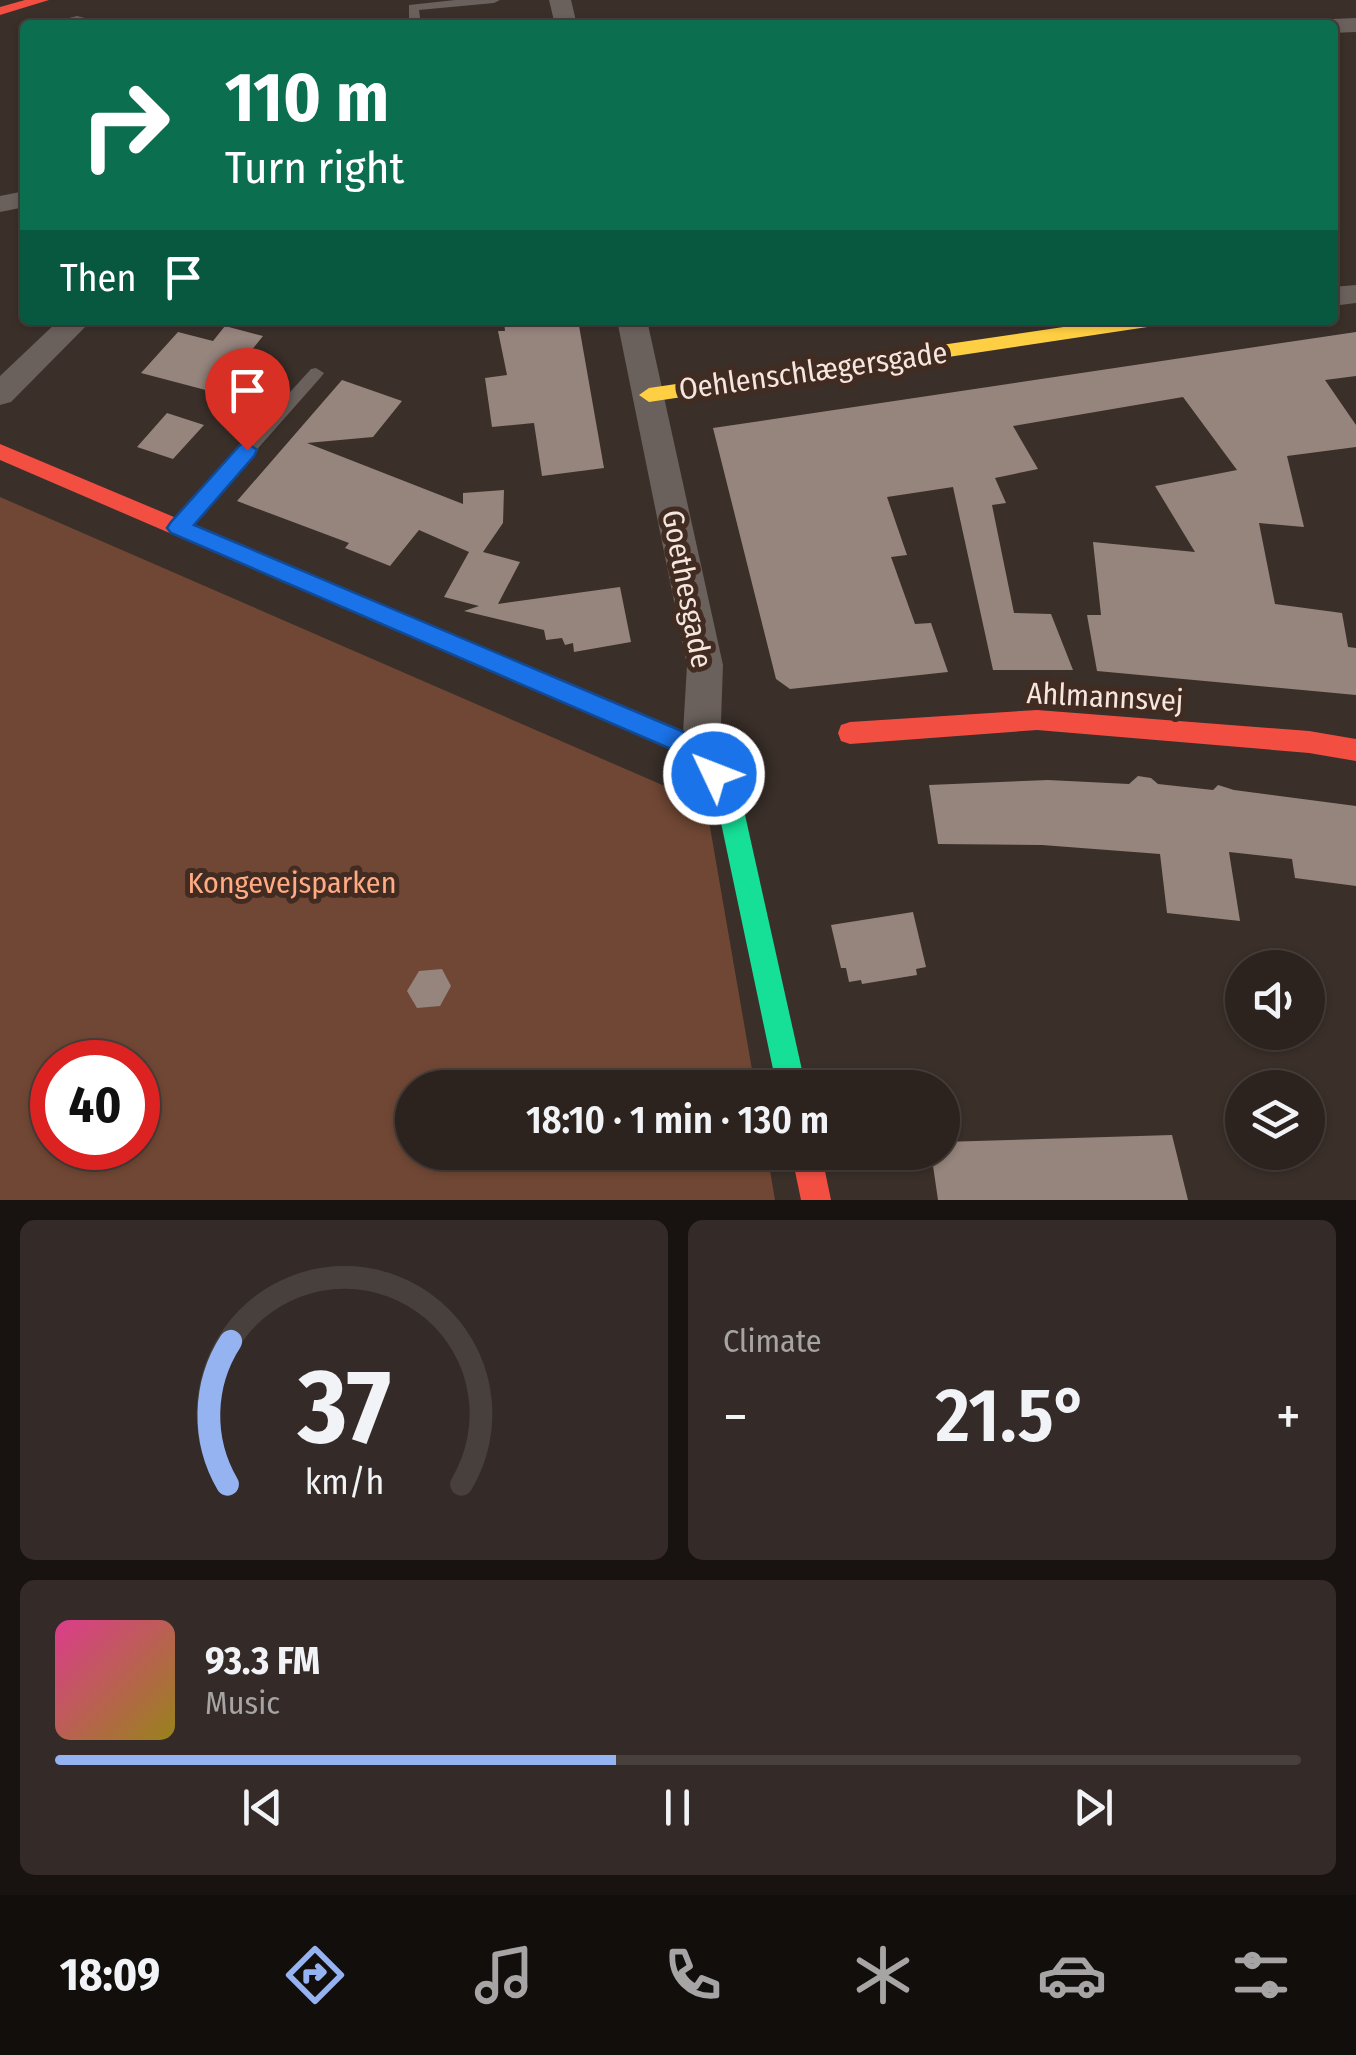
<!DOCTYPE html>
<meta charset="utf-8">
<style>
body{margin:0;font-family:"Fira Sans Condensed",sans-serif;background:#342b28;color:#f1f3f6;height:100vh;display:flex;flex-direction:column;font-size:38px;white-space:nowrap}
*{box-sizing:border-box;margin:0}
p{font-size:32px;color:#a6a4a4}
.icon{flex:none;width:55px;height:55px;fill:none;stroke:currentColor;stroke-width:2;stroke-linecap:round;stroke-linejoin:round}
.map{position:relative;height:1200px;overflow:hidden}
.details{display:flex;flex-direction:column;gap:20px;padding:20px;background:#181311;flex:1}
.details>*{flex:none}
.top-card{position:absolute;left:20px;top:20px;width:1318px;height:305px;border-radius:10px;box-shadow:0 2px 8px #0004,0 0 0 2px #48403d;background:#0b6e4f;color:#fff;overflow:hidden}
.fabs{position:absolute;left:1225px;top:950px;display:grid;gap:20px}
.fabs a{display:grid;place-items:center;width:100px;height:100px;border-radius:50%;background:#2c231f;box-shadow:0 2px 8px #0004,0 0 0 2px #48403d;font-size:50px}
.speed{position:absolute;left:30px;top:1040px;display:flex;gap:20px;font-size:50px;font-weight:700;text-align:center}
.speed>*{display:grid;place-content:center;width:130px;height:130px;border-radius:50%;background:#2c231f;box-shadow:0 2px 8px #0004,0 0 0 2px #48403d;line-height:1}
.speed .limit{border:15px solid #d22;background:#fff;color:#111}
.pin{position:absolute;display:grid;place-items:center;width:85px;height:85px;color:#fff;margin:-102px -42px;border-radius:50% 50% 50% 0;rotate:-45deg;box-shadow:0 0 10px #0007}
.pin .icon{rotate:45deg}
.me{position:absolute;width:110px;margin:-55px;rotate:313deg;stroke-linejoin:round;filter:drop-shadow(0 0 8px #0008)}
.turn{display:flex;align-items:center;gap:35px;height:210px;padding:0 40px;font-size:45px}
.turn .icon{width:130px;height:130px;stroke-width:2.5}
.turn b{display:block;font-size:70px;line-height:85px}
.then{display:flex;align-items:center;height:95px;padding:0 40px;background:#0003;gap:20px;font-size:38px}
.big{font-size:75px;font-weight:600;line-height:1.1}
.details .card{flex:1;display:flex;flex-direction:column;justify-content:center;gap:15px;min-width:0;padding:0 35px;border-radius:15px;background:#342b28}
.details .dial{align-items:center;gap:0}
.dial svg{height:260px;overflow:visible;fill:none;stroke:#48403d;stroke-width:7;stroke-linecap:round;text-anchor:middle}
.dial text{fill:#f1f3f6;stroke:none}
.song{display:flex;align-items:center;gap:30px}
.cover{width:120px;height:120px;border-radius:15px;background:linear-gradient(135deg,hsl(330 70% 55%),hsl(50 70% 35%))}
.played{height:10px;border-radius:5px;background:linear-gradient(90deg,#95b2f1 45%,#48403d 45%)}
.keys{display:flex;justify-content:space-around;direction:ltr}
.heat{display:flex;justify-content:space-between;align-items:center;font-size:55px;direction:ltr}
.details .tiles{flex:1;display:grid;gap:20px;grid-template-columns:1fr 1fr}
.card:last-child{grid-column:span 2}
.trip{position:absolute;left:395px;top:1070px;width:565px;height:100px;border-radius:50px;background:#2c231f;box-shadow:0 2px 8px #0004,0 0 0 2px #48403d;font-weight:600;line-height:100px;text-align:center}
.dock{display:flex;height:160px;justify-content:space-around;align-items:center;background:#120e0c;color:#a6a4a4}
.dock .icon{width:70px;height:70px}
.dock .on{color:#95b2f1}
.dock b{font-size:45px;color:#f1f3f6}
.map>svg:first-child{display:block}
</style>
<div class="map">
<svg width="1356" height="1200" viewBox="0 0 1356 1200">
<rect width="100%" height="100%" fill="#3a2f29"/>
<path fill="#704734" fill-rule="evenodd" d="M0,497L706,804L755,1087L412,1088V1152L767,1153L775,1200H0ZM52,1062H138V1148H52Z"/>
<path fill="#96857d" d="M504,320H578L604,468L542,476L534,423L492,427L485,378L507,375L498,331H505Z
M225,326L263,336L217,393L141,373L178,332L213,341Z
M1356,332V376L1325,380L1356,425V447L1287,456L1304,527L1259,523L1275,604L1342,613L1348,647L1356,648V695L1097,671L1087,615H1101L1093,542L1195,552L1155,486L1237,470L1183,397L1013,426L1038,469L995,478L1006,503L992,505L1014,613L1051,614L1073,670H993L953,487L887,497L907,555L891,557L915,624L931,623L948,672L790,689L776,679L713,428Z
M342,380L402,401L373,437L307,443L463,504V493L504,490L503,523L483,552L520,562L498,604L620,587L631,642L574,652L573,643L565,645L562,638L546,640L544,630L464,611L479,606L444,597L469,552L419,530L390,566L345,548L349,543L237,501Z
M167,413L204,425L173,459L137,447Z
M1138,776L1151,778L1158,784L1213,790L1218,785L1234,790L1356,806V886L1295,878L1292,859L1229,852L1240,921L1167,913L1160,854L1042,845L938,844L929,785L1048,780L1129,784Z
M913,912L926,967L916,969L917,975L862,984L861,980L849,982L846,968H841L831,925Z
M442,969L451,986L440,1006L417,1008L407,991L419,971Z
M1172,1135L1188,1200H938L931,1152H942V1142Z"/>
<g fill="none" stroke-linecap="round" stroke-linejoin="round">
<path fill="#6a615c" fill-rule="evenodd" d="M455,0H500L494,3L419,10L421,25H409V5Z
M316,368L324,373L321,377L184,532H172L170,527L172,522L311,369Z"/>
<path fill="#6a615c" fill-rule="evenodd" d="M549,0H571L577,25H555Z
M77,16L85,18L88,25H66L69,18Z
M1356,18V32L1332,33V25H1321L1332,19Z
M25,191V207L0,212V196Z
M1356,285V303L1332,306V287Z
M59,320H92L11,402L0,405V376Z
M617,320H647L723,665L720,750L714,762L701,767L688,762L682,750L687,665Z"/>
<path fill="#16e098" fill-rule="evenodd" d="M687,733L710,742L741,797L806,1088H777L716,799L692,758L678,752L675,744L678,736Z"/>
<path fill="#ffcf43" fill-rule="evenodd" d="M1111,320H1163L1154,326L649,402L639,395L649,388Z"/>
<path fill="#f24e42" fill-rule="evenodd" d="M25,0H49L0,15V7Z
M0,444L696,736L699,744L696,752L687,755L678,752L0,460Z
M1037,710L1309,731L1356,739V761L1309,753L1037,730L850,744L841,741L838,733L841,725L850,722Z
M791,1152H821L831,1200H801Z"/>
</g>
<path fill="#1a73e8" stroke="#114b97" stroke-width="2.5" d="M247,443L257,450L254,456L194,525L710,743L727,774L723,782L714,785L706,782L692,758L171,533L167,528L171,522L240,445Z"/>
<g text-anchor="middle" stroke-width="10" stroke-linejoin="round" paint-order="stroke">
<g font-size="30" fill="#f5e6df" stroke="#422c21">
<text transform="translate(813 371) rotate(-8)" y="10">Oehlenschlægersgade</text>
<text transform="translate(687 589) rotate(79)" y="10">Goethesgade</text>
<text transform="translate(1105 697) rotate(3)" y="10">Ahlmannsvej</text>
</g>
<g font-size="30" fill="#ffab84" stroke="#422c21">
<text x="292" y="893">Kongevejsparken</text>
</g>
</g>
</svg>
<div class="fabs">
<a><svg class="icon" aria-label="sound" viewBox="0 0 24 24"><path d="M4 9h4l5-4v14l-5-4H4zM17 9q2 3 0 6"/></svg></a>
<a><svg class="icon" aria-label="layers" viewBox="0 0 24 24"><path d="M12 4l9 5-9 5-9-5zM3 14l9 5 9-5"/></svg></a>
</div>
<div class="speed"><div class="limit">40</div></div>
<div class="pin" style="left:247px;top:450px;background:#d93025"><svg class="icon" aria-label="arrive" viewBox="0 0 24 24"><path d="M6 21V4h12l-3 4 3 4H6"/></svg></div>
<svg class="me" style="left:714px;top:774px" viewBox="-20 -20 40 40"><circle r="17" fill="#1a73e8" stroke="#fff" stroke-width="3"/><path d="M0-11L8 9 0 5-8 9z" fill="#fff"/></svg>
<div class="trip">18:10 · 1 min · 130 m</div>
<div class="top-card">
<div class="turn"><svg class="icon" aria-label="right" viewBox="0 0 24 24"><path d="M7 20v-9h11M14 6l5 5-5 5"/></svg><div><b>110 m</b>Turn right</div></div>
<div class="then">Then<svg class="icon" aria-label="arrive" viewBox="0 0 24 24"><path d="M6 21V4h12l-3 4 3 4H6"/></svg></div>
</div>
</div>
<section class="details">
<div class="tiles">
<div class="card dial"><svg viewBox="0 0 100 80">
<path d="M14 69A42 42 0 1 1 86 69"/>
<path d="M14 69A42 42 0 0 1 15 25" stroke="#95b2f1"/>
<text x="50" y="56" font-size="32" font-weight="700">37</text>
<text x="50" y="72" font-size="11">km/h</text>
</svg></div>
<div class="card"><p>Climate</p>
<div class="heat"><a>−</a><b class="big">21.5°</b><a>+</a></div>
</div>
<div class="card">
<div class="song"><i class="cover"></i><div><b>93.3 FM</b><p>Music</p></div></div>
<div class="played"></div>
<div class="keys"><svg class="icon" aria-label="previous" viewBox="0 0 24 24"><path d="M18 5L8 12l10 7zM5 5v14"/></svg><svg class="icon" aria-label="pause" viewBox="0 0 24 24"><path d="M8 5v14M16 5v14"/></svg><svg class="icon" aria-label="next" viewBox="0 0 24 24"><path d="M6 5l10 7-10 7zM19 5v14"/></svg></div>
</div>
</div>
</section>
<nav class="dock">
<b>18:09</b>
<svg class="icon on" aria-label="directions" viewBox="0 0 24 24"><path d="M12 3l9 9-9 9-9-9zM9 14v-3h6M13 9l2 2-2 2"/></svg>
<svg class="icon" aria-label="music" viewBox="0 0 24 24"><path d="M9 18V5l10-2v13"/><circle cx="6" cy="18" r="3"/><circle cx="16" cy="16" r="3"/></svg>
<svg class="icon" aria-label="phone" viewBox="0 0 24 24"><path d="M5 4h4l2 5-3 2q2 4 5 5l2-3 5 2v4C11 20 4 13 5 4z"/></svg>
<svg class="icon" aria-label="climate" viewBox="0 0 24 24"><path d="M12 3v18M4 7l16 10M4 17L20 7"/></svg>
<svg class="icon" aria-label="car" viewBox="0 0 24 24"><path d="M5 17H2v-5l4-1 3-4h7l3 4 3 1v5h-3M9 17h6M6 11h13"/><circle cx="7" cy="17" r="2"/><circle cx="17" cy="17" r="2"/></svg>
<svg class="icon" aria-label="filters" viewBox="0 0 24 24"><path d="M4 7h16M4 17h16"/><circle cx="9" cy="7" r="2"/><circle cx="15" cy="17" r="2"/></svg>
</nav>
